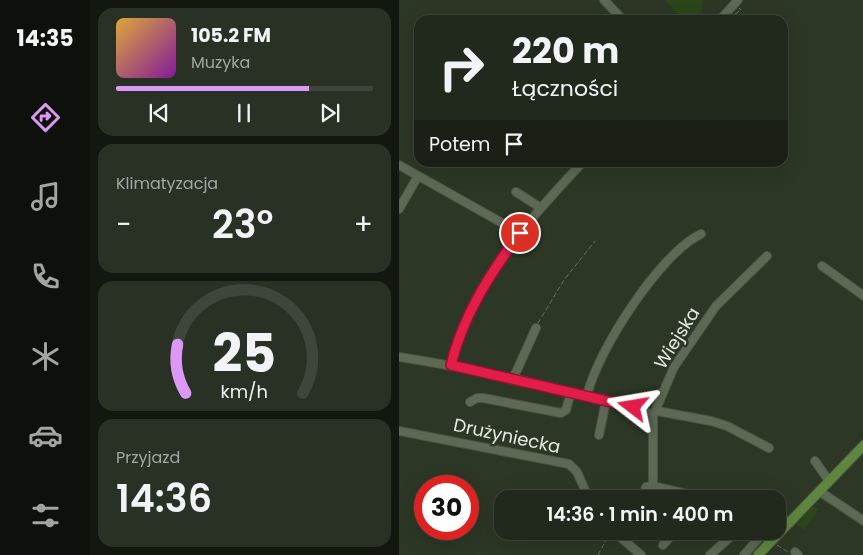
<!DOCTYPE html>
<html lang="pl">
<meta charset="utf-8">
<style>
body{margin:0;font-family:Poppins,sans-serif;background:#293125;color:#f1f3f6;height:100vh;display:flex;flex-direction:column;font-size:19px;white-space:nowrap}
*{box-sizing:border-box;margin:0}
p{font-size:16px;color:#a2a6a3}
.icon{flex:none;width:28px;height:28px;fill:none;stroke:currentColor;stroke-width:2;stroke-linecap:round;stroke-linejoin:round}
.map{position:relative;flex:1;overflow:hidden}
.details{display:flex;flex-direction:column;gap:8px;padding:8px;background:#12170f;width:309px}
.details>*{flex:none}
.guide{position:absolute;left:15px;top:15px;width:374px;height:152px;border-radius:15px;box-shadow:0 5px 20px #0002,0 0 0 1px #3e453b;background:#21291c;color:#f1f3f6;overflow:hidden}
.speed{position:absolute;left:15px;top:475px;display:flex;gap:10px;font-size:25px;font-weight:700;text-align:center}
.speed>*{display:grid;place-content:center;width:65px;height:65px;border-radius:50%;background:#21291c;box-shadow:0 5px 20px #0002,0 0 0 1px #3e453b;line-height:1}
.speed .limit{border:8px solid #d22;background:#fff;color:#111}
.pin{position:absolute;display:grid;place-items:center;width:42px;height:42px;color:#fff;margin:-21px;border:2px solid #fff;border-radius:50%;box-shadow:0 1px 5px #0007}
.me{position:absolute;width:55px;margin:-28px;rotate:284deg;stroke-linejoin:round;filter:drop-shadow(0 0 4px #0008)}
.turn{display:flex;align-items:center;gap:18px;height:105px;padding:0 15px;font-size:22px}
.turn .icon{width:65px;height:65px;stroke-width:2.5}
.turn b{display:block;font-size:35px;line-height:42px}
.then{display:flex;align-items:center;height:48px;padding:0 15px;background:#0003;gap:10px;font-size:19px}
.big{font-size:38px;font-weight:600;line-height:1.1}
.details .widget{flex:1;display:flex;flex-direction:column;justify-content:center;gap:8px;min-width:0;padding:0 18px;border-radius:15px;background:#293125}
.details .dial{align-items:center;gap:0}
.dial svg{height:130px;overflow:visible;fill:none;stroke:#3e453b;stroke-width:7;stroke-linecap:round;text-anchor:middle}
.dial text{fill:#f1f3f6;stroke:none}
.song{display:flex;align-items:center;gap:15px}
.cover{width:60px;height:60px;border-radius:8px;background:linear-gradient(135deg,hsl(40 70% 55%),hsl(290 70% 35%))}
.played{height:5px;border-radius:2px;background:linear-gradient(90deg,#db99f5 75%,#3e453b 75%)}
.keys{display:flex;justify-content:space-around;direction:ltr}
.heat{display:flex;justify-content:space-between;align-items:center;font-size:28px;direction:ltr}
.trip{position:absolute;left:95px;top:490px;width:292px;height:50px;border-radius:15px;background:#21291c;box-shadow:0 5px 20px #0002,0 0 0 1px #3e453b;font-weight:600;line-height:50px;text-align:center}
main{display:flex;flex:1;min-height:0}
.tabs{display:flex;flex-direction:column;width:90px;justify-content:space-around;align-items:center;background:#0d100b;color:#a2a6a3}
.tabs .icon{width:35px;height:35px}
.tabs .selected{color:#db99f5}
.tabs b{font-size:22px;color:#f1f3f6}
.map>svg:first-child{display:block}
</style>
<main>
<nav class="tabs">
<b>14:35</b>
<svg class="icon selected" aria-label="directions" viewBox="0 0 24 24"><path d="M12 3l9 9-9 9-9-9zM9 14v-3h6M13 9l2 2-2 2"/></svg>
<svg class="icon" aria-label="music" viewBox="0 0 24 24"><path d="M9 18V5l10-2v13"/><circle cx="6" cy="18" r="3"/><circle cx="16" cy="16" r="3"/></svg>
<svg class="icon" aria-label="phone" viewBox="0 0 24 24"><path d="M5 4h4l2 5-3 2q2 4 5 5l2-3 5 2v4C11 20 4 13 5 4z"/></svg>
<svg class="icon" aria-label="climate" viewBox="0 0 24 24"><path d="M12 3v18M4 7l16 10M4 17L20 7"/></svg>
<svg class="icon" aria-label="car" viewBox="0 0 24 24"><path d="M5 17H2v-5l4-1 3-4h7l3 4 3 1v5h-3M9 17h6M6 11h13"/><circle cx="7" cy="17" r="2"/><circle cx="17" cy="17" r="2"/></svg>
<svg class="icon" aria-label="filters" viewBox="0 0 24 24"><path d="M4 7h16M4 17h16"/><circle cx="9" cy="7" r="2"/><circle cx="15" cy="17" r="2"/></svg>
</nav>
<section class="details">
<div class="widget">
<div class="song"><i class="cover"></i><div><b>105.2 FM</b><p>Muzyka</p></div></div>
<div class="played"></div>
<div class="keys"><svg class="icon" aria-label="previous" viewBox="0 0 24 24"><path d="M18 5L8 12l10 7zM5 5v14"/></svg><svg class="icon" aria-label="pause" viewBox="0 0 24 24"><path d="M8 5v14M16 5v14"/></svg><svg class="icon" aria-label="next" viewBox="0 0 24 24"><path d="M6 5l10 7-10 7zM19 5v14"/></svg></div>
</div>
<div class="widget"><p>Klimatyzacja</p>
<div class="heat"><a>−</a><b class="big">23°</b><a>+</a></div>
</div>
<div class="widget dial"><svg viewBox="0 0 100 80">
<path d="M14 69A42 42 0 1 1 86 69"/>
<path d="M14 69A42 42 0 0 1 9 39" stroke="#db99f5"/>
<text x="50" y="56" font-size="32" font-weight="700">25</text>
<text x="50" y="72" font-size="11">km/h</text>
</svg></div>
<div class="widget"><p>Przyjazd</p><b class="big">14:36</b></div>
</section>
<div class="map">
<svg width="465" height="555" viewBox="0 0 465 555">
<rect width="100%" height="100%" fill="#2c3725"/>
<path fill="#2c4619" d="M266,0H304L302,20H286Z
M415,506L420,509L405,530L397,524Z"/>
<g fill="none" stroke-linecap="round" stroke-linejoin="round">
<defs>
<path id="minor" d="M205,0L224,20
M321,20L339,0
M0,165L121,233
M117,192L142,208
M0,209L19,176
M423,266L465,296
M0,357C65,367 129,381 192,397C212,402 237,405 254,416
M52,365C71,284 128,221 184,162
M114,379L137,328
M188,396C197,353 261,253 302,234
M71,402L78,398H84L162,413L167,410L172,392
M258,411L312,421L328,426L370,448
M0,431L170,464L178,472L190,499
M200,435L207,401
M416,461L430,481
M254,486V416L275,367L317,306L368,256
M420,491L465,521
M243,499L247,487L254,486L310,499
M379,515L391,523
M206,531L209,534L220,536L227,531
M220,536L242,555
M264,545L276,531
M396,552L399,555
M311,555L338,531
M345,555L366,531"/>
<path id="major" d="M359,555L465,445"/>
</defs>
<use href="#minor" stroke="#4a5443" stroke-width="10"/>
<use href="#major" stroke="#4a5443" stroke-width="11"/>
<path stroke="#667060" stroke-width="1" stroke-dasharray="5 2.5" stroke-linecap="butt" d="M336,14L342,10L340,8
M139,323L165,280L196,241
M378,545L389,552
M199,555L207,540"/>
<use href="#minor" stroke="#5c6954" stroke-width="8"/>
<use href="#major" stroke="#5e863f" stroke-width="9"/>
</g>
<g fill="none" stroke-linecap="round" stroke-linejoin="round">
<defs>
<path id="route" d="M121,233C91,274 64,315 52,365L234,407"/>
</defs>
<use href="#route" stroke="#92132f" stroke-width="12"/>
<use href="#route" stroke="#e11d48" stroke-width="9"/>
</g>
<g text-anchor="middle" stroke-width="5" stroke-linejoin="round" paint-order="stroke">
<g font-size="18" fill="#e2e9de" stroke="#2c3725">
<text transform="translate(278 338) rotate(-58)" y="6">Wiejska</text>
<text transform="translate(108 436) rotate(12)" y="6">Drużyniecka</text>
</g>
</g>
</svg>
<div class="speed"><div class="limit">30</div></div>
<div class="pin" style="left:121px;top:233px;background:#d93025"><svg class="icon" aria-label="arrive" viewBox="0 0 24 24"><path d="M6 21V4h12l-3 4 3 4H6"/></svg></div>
<svg class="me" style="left:234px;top:407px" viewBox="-20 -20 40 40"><path d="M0-17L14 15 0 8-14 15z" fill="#e11d48" stroke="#fff" stroke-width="4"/></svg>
<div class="trip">14:36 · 1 min · 400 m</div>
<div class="guide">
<div class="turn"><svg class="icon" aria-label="right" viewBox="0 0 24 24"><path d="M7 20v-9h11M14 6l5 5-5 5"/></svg><div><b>220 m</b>Łączności</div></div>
<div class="then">Potem<svg class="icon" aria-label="arrive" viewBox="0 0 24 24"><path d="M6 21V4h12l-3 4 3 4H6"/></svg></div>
</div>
</div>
</main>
